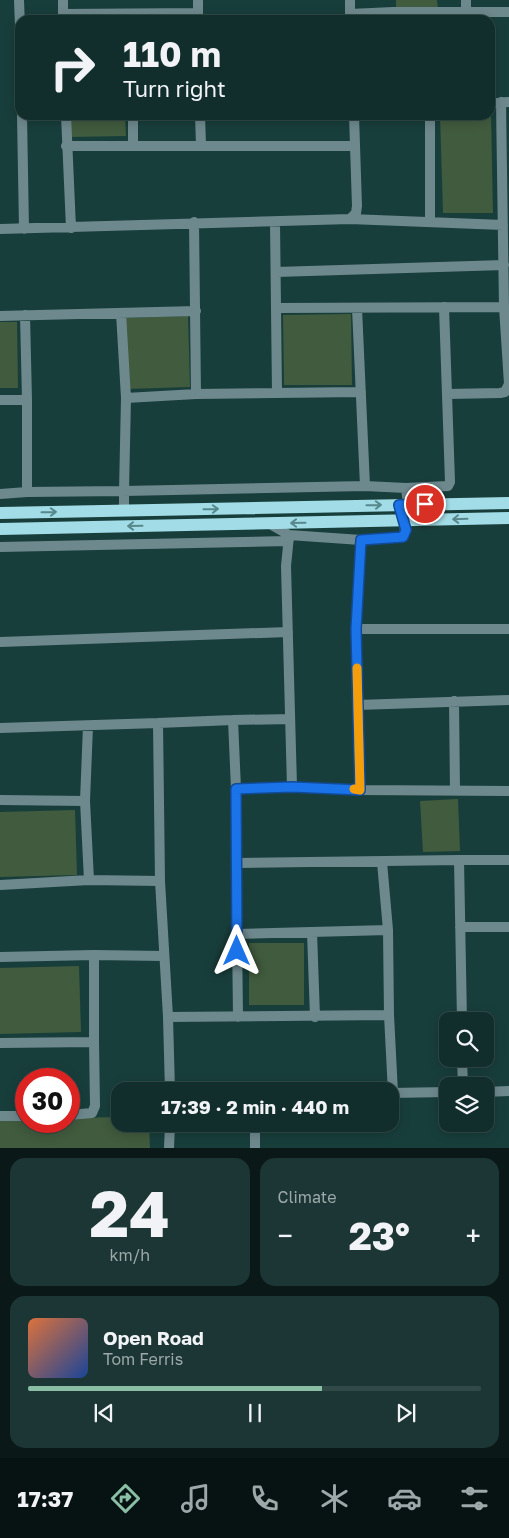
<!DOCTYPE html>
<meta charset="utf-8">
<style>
body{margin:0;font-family:"Golos Text",sans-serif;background:#1b3634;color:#f1f3f6;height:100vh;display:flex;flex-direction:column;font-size:19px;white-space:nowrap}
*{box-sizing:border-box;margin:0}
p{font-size:16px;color:#9ca8a9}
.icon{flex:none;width:28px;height:28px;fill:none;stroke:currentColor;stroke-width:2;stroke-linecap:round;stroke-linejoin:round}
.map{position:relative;height:1148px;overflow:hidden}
.sheet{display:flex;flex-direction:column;gap:10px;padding:10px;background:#0a1918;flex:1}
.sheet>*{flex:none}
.hud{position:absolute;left:15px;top:15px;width:480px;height:105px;border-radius:15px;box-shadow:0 2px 12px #0003,0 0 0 1px #314a48;background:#122e2c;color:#f1f3f6;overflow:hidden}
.tools{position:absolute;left:439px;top:1012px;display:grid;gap:10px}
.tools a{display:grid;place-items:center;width:55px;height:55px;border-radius:10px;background:#122e2c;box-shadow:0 2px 12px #0003,0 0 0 1px #314a48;font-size:25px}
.speed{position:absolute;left:15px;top:1068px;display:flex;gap:10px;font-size:25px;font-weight:700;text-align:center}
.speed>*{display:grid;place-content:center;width:65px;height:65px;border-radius:50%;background:#122e2c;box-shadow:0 2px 12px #0003,0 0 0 1px #314a48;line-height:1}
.speed .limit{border:8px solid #d22;background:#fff;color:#111}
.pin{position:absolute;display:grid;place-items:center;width:42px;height:42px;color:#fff;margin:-21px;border:2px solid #fff;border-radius:50%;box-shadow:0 1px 5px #0007}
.me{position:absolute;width:55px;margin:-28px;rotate:0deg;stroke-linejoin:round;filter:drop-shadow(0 0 4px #0008)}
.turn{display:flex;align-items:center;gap:18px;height:105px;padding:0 25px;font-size:22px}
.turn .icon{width:65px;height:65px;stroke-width:2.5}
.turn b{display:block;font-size:35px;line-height:42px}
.big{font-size:38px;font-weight:700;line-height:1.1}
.sheet .widget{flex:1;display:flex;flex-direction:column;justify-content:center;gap:8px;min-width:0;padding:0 18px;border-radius:15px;background:#1b3634}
.sheet .dial{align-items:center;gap:0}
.dial b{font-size:65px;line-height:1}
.song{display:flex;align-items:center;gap:15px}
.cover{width:60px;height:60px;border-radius:8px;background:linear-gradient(135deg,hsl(20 70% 55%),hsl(220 70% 35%))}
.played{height:5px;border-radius:2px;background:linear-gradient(90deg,#8abfa5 65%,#314a48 65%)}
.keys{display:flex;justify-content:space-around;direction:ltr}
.heat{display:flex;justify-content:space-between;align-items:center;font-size:28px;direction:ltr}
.sheet .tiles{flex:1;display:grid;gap:10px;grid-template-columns:1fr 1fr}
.widget:last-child{grid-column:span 2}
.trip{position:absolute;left:111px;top:1082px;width:288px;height:50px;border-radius:15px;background:#122e2c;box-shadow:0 2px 12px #0003,0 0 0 1px #314a48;font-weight:700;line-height:50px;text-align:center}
.tab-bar{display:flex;height:80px;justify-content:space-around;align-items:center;background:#071212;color:#9ca8a9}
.tab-bar .icon{width:35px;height:35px}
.tab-bar .current{color:#8abfa5}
.tab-bar b{font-size:22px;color:#f1f3f6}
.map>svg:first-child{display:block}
</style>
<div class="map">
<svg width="509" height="1148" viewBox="0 0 509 1148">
<rect width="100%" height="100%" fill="#183e3b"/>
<path fill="#415b3e" d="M396,0H437L438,9H396Z
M491,113L493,213H443L440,115Z
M70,115H125L126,136L70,137Z
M351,314L352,385H284L283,315Z
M188,316L190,387L127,389L125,318Z
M0,322H17L18,388H0Z
M458,799L460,851L423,852L420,801Z
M75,810L77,875L0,877V812Z
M249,943H304V1005H249Z
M79,966L81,1032L0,1034V968Z
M120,1117V1124H149L150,1148H0V1120L69,1121V1118Z"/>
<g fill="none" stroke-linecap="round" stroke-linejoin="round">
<path stroke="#6e898e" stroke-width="10" d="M19,0L20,27
M63,0V19
M350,0V19
M466,0V12
M63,14L198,13
M350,14L393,12H509
M198,19V0
M490,103L509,102
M22,115L24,229
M66,115L71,228
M133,115V146
M200,115L201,145
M430,115V222
M66,146H355
M350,219L503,225
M194,222L196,394
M275,222L277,393
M0,229L350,219L356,213L357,206L354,115
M276,272L504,265
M276,308L504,307
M357,308L365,486L406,488
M0,316L196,311
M448,394L500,393L505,392L509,384L504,307L501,102
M126,398L196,394L361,392
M0,400H27L25,315
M27,400V492L124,491L126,398L121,313
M0,494L27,492
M408,505L406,488L448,486L450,482L444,307
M124,510V491L365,486
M270,524L289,535L361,540
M289,536L286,566L292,787
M0,547L288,541
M356,629H509
M0,642L288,632
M454,701L455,791
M357,705L509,700
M0,728L158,723
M236,789L233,720L290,719
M360,790L509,791
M0,800L85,801L89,880L160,881
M85,801L88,726
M459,860H509
M382,862L388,930L237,934V863L459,860L462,1021
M237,863L236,789L292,787L360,790L356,629L361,540L403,537L405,529L399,505
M0,885L89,880
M460,927H509
M388,930L389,1015L393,1093
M312,932L315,1017
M237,934L238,1017
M0,957L94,955
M168,1017L160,881L158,723L233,720
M0,1043L94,1042V955L163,956
M462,1059L463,1086
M170,1091L168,1017L389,1015
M485,1092L509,1091
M390,1093L448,1092
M69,1115L92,1113L95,1106L94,1042
M0,1116H26
M255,1124V1148
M169,1148L170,1124"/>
<path stroke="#a2dce6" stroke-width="12" d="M0,513L509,503
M0,529L509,518"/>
</g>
<defs><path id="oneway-shaft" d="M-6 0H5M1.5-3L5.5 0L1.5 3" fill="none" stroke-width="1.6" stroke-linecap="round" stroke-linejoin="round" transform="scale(1.25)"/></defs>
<g stroke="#57888c">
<use href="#oneway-shaft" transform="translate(374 505) rotate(-1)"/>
<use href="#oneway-shaft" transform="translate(211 509) rotate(-1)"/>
<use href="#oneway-shaft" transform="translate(49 512) rotate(-1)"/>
<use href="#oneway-shaft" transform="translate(460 519) rotate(178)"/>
<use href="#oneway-shaft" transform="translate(298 523) rotate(179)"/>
<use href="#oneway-shaft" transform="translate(135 526) rotate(179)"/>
</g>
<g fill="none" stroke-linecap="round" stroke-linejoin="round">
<defs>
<path id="route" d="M237,951L236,789L292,787L360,790L356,629L361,540L403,537L406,530L399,505L425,504"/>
</defs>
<use href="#route" stroke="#114b97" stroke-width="12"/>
<use href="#route" stroke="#1a73e8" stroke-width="9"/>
<path stroke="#f59e0b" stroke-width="9" d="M354,789L360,790L357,668"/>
</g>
</svg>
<div class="tools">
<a><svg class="icon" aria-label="search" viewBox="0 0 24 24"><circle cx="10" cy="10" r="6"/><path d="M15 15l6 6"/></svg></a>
<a><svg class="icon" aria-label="layers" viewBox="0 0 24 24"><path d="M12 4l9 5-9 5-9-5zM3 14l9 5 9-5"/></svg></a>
</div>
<div class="speed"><div class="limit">30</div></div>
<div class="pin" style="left:425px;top:504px;background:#d93025"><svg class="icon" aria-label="arrive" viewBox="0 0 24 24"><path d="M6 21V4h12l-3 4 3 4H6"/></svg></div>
<svg class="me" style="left:237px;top:951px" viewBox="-20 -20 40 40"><path d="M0-17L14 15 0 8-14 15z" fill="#1a73e8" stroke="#fff" stroke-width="4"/></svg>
<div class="trip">17:39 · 2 min · 440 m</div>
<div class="hud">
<div class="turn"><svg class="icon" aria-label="right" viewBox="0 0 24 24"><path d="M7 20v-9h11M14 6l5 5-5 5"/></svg><div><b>110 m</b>Turn right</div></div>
</div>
</div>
<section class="sheet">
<div class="tiles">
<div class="widget dial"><b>24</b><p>km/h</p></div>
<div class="widget"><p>Climate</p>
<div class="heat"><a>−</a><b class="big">23°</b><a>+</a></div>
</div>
<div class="widget">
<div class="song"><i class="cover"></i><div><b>Open Road</b><p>Tom Ferris</p></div></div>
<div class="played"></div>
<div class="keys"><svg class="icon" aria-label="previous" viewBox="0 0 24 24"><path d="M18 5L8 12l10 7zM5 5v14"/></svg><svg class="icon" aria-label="pause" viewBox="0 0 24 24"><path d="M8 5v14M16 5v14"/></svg><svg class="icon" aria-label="next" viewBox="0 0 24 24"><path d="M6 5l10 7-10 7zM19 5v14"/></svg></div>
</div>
</div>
</section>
<nav class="tab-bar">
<b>17:37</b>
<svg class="icon current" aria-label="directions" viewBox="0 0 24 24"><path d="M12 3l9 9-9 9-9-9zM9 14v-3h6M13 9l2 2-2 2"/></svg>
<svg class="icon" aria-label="music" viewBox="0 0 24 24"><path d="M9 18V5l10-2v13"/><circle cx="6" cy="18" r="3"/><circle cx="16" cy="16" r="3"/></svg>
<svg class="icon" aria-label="phone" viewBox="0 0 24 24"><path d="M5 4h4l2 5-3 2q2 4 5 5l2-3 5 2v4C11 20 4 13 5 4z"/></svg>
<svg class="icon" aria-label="climate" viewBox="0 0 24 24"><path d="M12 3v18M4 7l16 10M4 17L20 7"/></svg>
<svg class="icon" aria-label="car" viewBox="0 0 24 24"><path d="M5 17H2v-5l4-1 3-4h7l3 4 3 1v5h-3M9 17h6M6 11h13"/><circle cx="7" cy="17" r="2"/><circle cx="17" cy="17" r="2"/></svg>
<svg class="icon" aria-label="filters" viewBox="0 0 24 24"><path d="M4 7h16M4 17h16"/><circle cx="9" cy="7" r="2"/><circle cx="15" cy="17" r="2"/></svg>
</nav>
